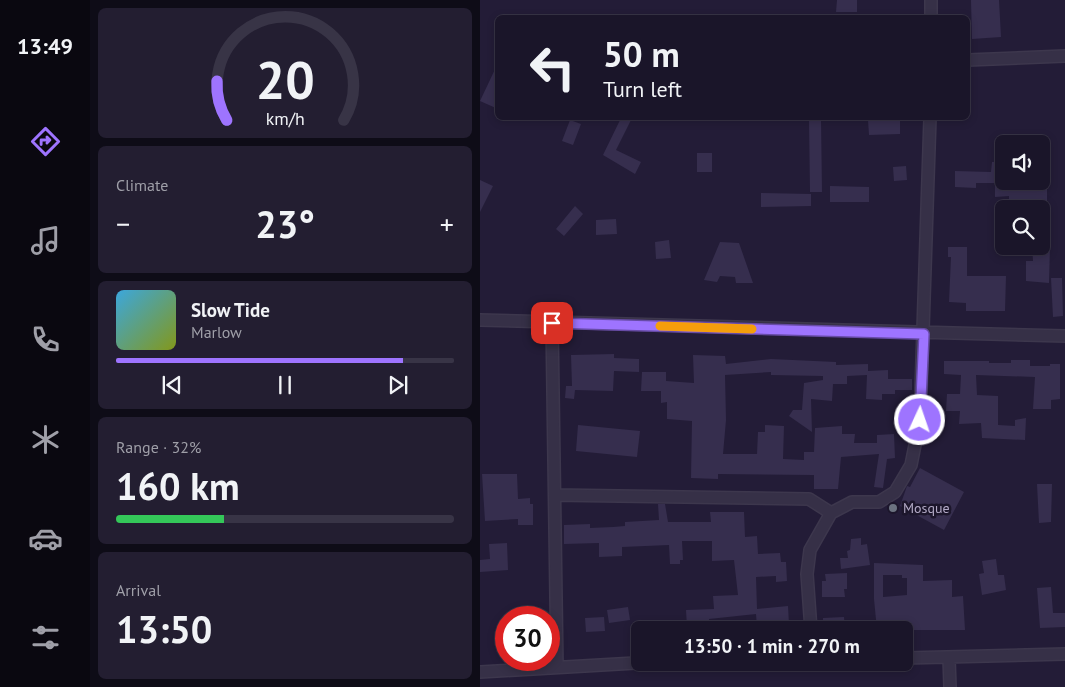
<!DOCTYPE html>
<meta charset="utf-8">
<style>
body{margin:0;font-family:"PT Sans",sans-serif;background:#231e31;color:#f1f3f6;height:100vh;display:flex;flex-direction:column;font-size:19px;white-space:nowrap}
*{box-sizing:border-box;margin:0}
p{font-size:16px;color:#9f9fa8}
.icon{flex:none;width:28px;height:28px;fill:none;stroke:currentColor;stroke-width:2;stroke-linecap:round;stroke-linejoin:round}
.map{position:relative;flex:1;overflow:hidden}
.panel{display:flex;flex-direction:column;gap:8px;padding:8px;background:#0e0c17;width:390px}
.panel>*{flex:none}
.top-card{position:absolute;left:15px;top:15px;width:475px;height:105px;border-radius:8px;box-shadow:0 2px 8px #0003,0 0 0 1px #383446;background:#1a1529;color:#f1f3f6;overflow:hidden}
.fabs{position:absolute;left:515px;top:135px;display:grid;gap:10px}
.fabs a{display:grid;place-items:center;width:55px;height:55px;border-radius:8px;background:#1a1529;box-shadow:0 2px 8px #0003,0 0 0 1px #383446;font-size:25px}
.speed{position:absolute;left:15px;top:606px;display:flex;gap:10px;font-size:25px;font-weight:700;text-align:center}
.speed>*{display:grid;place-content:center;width:65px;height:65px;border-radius:50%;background:#1a1529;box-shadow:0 2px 8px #0003,0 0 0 1px #383446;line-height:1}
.speed .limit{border:8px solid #d22;background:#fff;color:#111}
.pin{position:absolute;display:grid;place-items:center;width:42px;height:42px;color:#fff;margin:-21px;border-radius:10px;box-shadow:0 2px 8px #0006}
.me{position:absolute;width:55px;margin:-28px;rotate:3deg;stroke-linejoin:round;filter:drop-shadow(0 0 4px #0008)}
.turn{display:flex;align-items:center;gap:18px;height:105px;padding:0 25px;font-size:22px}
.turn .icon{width:65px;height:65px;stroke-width:2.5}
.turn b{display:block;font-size:35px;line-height:42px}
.big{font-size:38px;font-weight:700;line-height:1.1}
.panel .card{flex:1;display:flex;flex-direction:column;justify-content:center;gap:8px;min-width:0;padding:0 18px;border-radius:8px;background:#231e31}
.panel .dial{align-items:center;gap:0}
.dial svg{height:130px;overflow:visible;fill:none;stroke:#383446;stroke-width:7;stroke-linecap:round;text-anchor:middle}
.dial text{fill:#f1f3f6;stroke:none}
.song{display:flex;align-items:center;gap:15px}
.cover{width:60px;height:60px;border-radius:8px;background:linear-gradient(135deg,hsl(200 70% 55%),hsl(70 70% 35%))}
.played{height:5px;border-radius:2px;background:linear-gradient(90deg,#9e74ff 85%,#383446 85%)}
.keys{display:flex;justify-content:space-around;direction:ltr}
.heat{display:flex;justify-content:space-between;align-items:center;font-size:28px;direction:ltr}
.charge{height:8px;border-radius:4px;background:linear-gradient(90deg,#34c759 32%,#383446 0)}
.trip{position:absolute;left:151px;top:621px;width:282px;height:50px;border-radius:8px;background:#1a1529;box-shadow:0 2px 8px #0003,0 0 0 1px #383446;font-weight:700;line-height:50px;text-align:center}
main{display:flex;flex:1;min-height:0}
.tab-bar{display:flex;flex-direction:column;width:90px;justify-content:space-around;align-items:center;background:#0a0810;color:#9f9fa8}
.tab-bar .icon{width:35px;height:35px}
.tab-bar .selected{color:#9e74ff}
.tab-bar b{font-size:22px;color:#f1f3f6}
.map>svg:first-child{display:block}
</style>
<main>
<nav class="tab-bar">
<b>13:49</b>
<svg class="icon selected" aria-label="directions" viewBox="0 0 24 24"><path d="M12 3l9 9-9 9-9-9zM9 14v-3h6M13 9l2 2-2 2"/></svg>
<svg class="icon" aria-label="music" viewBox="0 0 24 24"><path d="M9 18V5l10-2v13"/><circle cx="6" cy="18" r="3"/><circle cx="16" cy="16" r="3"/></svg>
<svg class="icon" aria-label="phone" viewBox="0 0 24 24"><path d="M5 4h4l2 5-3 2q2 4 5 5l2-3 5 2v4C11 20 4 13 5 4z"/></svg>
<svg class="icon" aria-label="climate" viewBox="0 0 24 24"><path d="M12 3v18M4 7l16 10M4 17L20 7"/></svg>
<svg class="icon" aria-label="car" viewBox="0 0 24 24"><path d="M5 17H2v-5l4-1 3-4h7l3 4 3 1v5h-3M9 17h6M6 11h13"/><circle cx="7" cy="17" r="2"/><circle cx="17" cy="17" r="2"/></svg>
<svg class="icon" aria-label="filters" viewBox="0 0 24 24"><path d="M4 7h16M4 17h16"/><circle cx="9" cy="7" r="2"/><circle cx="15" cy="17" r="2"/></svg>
</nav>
<section class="panel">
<div class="card dial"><svg viewBox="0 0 100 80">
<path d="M14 69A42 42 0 1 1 86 69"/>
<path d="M14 69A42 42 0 0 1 8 45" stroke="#9e74ff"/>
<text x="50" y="56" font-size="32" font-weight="700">20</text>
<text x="50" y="72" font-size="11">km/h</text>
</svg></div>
<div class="card"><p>Climate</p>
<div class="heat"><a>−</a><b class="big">23°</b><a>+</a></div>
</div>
<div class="card">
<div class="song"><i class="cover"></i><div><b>Slow Tide</b><p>Marlow</p></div></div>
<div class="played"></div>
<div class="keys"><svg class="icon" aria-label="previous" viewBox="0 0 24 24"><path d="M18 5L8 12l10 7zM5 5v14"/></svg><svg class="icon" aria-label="pause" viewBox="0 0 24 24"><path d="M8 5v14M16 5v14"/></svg><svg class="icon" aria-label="next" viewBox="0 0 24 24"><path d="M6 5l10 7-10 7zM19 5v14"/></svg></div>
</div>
<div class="card"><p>Range · 32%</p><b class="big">160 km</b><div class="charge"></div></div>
<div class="card"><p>Arrival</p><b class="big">13:50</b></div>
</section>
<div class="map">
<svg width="585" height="687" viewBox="0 0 585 687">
<rect width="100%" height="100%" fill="#231c37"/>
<path fill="#362e4e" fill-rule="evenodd" d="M357,0H377V12H356Z
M491,0H519L521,37L492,39Z
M18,63V109L0,101Z
M141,118H152L136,150L161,162L155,174L123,155Z
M341,118L342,192H330L329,119Z
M420,119V134L389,135L388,120Z
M90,120L101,124L93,145L82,141Z
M217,153H232V172H217Z
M512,162H524V181H567V207L529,204V196L515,197V183H496V188L475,187V171L511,172Z
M426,166L427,180L414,181L413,167Z
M0,180L13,186L0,212Z
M350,186L389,187V202H350Z
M281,193L331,194V206L281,207Z
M95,206L103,214L84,236L76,229Z
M136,219L137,234L116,235V220Z
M189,240L191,258L176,259L175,242Z
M240,242L259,243L273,283H256L255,277L240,276L237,282L224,280Z
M552,246H570L569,283L546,281V261H553Z
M468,247H487V276H526L525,311H486V303L469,302L471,257H468Z
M571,278H582L583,316L573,317Z
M134,354V358L159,359V372L134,371L133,391L95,390L94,399L85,398L86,386H92L91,355Z
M213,355L245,356L246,364L291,359L356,362V365L388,364V371L408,370V379H432V390H415V394H402V400L386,399L387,375L367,376V384H353L352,401L331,399L332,432L309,416L313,410H322L324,383L343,380V376L291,375V372L245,375L246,420L243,454H277L278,432H285V425L304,426L303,459L324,460V452H334L335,428L362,426V434H375L374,443H397V435L414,434L415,458L407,459L403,488L394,487L399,454L361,457L358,489H334V475L238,474V479L211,478L212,421L187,419V402L181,403V391H161L162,372H186V381L214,383Z
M531,360H550V366H570V364H580V399L571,400V409H553L555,377L496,375L497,395L518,396V425L535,426V420L546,418L545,440L502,438L501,423L479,424L480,411H466L467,394H480L481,375L464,374V361H509V363H531Z
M98,425L160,431L157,457L96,451Z
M440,468L484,492L464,530L420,506L427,486L430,487Z
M2,474H37L38,499L50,498V504H53V525H38V519L5,521Z
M557,484H572L571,522L559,523Z
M178,504H185L188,522H231L230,512H264L265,537L277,536L278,554L300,553L301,562H306L307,581L296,582V576L276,577L277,609L308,606L309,624L277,627L276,614L229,619V626L207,627L206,610L234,609L233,596L258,595L254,560L232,561V541H202L203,560H200V564H190L189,545L142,547V556L119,557V543L84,544V525L110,524V528L133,527L145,526V522L179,520Z
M381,538V545L387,544L390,565L361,569L360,558H368L367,551L370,550L371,539Z
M27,543L28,570L0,572V560L10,559L9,544Z
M516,559L518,575H524L526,590L502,595L499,574L504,573L502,561Z
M394,563L443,565V581L472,580V597L483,596L485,630H397L394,599ZM403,575H422V578H427V595L403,597Z
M367,573V589H364L365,597H342V581H346L345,574Z
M571,587L573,613H585V627L560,628L557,588Z
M148,607L150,620L129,623L127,610Z
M124,617L125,631L106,632L105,618Z
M364,617L365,630H343V618Z"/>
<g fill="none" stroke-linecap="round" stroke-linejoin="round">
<defs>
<path id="minor" d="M451,0V18
M488,60L585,56
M0,320L585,336
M72,323L77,666
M75,495L329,499L351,513
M331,630L327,574L330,550L351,513L372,502H399L415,492L431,465L440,420L450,118
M425,658L585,654
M469,658L470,687
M0,672L173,662"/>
</defs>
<use href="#minor" stroke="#3d374d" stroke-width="14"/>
<use href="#minor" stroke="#363047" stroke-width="11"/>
</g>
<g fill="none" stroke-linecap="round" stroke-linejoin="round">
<defs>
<path id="route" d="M72,323L444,334L440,420"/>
</defs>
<use href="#route" stroke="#674ba6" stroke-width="12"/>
<use href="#route" stroke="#9e74ff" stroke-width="9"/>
<path stroke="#f59e0b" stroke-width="9" d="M180,326L272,329"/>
</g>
<circle fill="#6b7280" stroke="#1c162b" stroke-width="2" cx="413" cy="508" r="5"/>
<g text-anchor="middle" stroke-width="5" stroke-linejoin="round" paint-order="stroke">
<g font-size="14" fill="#b2a9c5" stroke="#1c162b" text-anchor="start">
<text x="423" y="513">Mosque</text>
</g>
</g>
</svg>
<div class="fabs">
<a><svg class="icon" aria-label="sound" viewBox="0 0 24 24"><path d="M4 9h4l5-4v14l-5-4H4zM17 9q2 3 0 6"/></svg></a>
<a><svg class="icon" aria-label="search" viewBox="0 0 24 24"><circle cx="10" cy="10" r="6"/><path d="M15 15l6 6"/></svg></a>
</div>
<div class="speed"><div class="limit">30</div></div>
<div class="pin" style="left:72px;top:323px;background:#d93025"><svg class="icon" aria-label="arrive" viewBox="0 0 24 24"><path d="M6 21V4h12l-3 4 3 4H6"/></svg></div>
<svg class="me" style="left:440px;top:420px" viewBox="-20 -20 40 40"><circle r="17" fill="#9e74ff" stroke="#fff" stroke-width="3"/><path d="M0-11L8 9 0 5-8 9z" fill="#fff"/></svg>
<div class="trip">13:50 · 1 min · 270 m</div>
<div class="top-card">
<div class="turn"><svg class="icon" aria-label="left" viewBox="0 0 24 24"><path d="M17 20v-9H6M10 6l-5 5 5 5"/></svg><div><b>50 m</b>Turn left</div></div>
</div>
</div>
</main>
